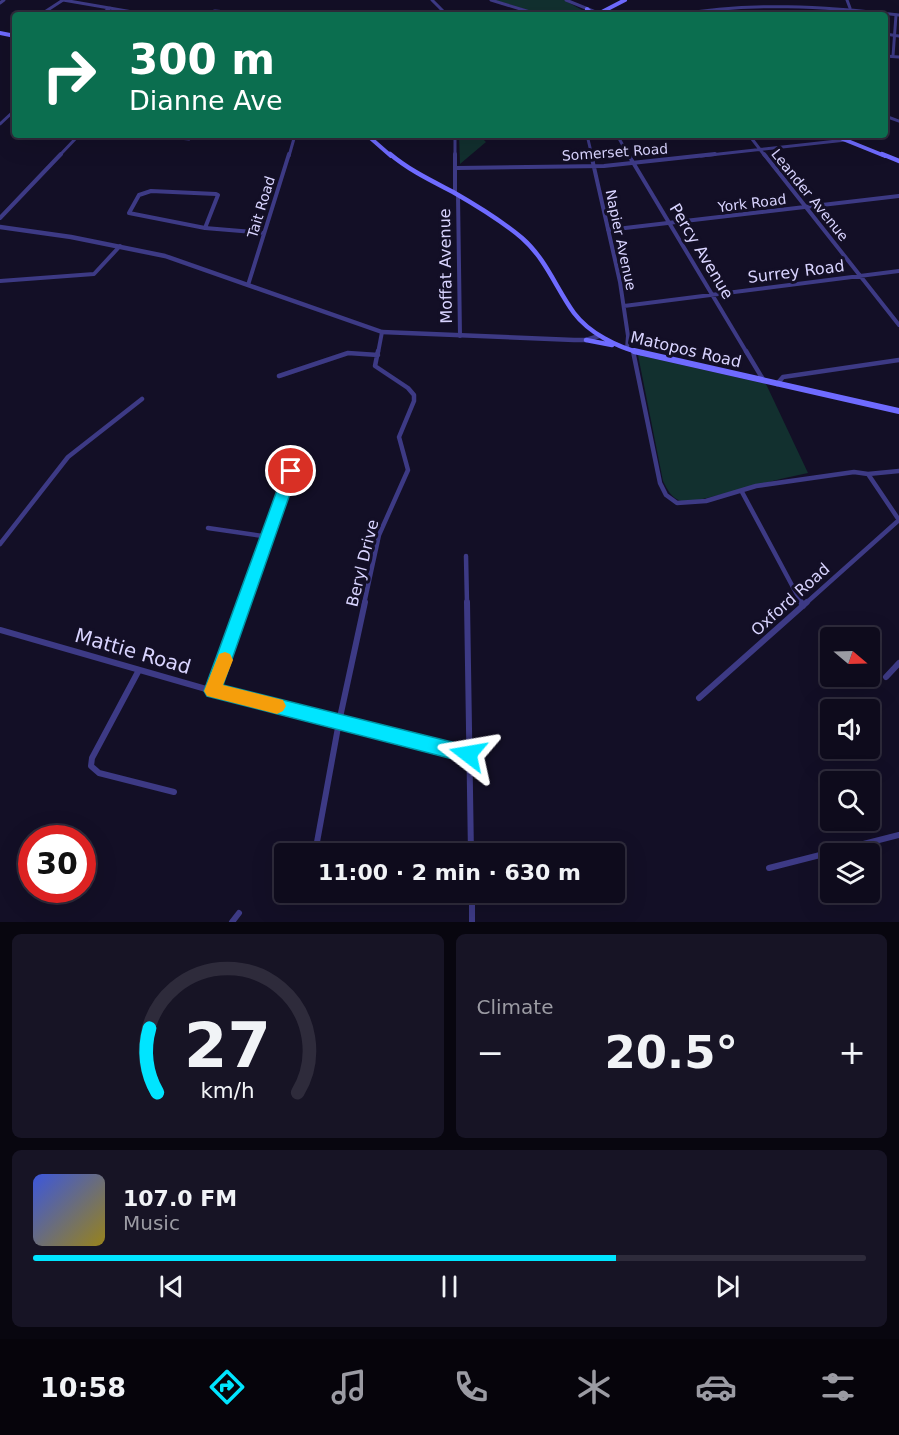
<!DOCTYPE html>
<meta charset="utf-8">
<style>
body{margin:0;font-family:"DejaVu Sans",sans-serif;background:#171425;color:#f1f3f6;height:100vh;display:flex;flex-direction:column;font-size:22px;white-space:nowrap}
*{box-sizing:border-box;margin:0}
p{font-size:20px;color:#9b9ba3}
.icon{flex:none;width:33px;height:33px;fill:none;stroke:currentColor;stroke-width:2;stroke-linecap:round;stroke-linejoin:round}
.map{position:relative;height:922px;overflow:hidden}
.sheet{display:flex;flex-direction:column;gap:12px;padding:12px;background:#08060f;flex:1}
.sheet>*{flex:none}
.banner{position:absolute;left:12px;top:12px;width:876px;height:126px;border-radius:6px;box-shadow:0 6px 24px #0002,0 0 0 2px #2e2b3b;background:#0b6e4f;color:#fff;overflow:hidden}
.needle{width:39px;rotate:109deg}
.tools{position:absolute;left:820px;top:627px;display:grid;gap:12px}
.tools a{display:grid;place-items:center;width:60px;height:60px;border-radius:6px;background:#0e0b1c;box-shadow:0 6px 24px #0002,0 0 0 2px #2e2b3b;font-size:30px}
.speed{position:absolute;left:18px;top:825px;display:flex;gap:12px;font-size:30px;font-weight:700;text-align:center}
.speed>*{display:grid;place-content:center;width:78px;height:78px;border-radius:50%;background:#0e0b1c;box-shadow:0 6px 24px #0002,0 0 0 2px #2e2b3b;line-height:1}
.speed .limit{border:9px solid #d22;background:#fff;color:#111}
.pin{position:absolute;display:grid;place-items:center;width:51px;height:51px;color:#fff;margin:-26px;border:3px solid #fff;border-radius:50%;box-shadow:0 2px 6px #0007}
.me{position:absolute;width:66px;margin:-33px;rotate:284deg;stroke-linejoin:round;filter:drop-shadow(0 0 4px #0008)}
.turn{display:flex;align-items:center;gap:21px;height:126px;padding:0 18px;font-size:27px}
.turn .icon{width:78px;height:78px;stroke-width:2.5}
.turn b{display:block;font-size:42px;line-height:51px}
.big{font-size:45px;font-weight:800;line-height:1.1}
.sheet .widget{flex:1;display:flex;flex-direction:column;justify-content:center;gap:9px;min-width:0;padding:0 21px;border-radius:9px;background:#171425}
.sheet .dial{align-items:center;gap:0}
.dial svg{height:156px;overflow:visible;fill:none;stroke:#2e2b3b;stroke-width:7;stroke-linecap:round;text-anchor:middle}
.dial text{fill:#f1f3f6;stroke:none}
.song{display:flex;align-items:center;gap:18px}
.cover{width:72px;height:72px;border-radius:9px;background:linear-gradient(135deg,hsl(230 70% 55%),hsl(50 70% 35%))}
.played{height:6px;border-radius:3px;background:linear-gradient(90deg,#00e5ff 70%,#2e2b3b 70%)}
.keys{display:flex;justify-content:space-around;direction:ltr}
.heat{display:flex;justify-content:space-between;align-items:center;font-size:33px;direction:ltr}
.sheet .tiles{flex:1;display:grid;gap:12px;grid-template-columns:1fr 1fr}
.widget:last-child{grid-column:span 2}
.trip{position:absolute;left:274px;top:843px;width:351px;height:60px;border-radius:6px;background:#0e0b1c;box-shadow:0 6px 24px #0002,0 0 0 2px #2e2b3b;font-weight:800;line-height:60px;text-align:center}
.dock{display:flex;height:96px;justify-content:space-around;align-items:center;background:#06040b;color:#9b9ba3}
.dock .icon{width:42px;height:42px}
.dock .current{color:#00e5ff}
.dock b{font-size:27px;color:#f1f3f6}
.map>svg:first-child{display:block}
</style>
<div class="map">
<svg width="899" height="922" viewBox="0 0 899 922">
<rect width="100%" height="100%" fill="#130f26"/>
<path fill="#12302f" d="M495,0H564L591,15H544Z
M459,135L480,136L486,142L460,164Z
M638,355L766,384L808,473C768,481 729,493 689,502C674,502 669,493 663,481Z"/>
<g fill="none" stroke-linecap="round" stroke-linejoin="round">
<path stroke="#3d3a85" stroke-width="3" d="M63,0L150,15
M432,0L447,15
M491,0L540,15
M566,0L598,13
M847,0L850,8
M0,3L4,0
M40,15L63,0
M100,15L110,8
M198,15L215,11L263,15
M885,34L899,36
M10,35L15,31
M885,56L899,57
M893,56L896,15
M885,116L899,121
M0,124L15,110
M148,135L189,139
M455,135V156
M587,135L592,156
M617,135L629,156
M749,135L765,156
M59,156L79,135
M289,156L295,135
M701,156L846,140"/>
<path stroke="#3d3a85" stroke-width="4" d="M455,154V193
M591,154L620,282L628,336L627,349
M628,154L747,353
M764,154L899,325
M457,168L604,166L715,154
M151,191L216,194L218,195L205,228L129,213L139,195Z
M458,195L460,336
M0,218L61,154
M205,228L264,233
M608,230L899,196
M0,281L94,274L120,246
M248,285L289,154
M624,306L899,271
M378,353L382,332"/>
<path stroke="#3d3a85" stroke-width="4.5" d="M633,351L660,483L666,495L677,503L706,501L756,486L854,472L868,474L899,471
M746,351L764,381
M279,376L348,353L378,355
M777,384L783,377L899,360
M868,474L899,520
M742,492L802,604
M208,528L269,537
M0,544L68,457L142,399
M466,556L467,604
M244,604L291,471
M364,604L379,535L408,470L399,437L414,401V395L408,388L375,366L378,351
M805,604L899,520"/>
<path stroke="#3d3a85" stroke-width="6" d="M467,602L471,854
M801,602L803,606
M0,630L213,691L468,754
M139,670L92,758L91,766L99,773L174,792
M886,677L899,663
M213,691L245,602
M699,698L807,602
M315,853L339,722L365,602
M769,868L899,835
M472,892V922
M232,922L239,913"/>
<path stroke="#3d3a85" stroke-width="3" d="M676,15C751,2 824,6 899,15"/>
<path stroke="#3d3a85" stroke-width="4.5" d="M0,227L71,237L165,256L382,332L574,340H586L599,336"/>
<path stroke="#6f6bff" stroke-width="4" d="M587,9L593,15
M596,15L625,0
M0,33L15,36
M367,135L391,156
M833,135L885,156"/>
<path stroke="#6f6bff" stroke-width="4.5" d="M390,154C409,170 430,180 453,192C474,204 503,222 522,238C546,259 556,288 574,313C589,333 617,347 641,353
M882,154L899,161
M586,340L612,345"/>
<path stroke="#6f6bff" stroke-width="6" d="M634,351L899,411"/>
</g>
<path fill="#00e5ff" stroke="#0095a6" stroke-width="1.5" d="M291,466L298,471L223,685L468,746L474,748L477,754L474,761L468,763L207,696L204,691L284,471Z"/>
<path fill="#f59e0b" d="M225,652L230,654L233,660L223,685L283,700L286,706L283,711L277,714L207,696L204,691L219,654Z"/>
<g text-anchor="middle" stroke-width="6" stroke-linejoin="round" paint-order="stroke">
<g font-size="14" fill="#d9d4ff" stroke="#130f26">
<text transform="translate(615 152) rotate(-4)" y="5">Somerset Road</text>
<text transform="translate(810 195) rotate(51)" y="5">Leander Avenue</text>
<text transform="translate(752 203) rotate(-7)" y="5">York Road</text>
<text transform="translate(261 207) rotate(-73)" y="5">Tait Road</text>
<text transform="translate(621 240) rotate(78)" y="5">Napier Avenue</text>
</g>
<g font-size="16" fill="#d9d4ff" stroke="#130f26">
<text transform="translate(702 251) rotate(59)" y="6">Percy Avenue</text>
<text transform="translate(445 266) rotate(-91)" y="6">Moffat Avenue</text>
<text transform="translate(796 271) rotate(-7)" y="6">Surrey Road</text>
<text transform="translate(686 349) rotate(13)" y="6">Matopos Road</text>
<text transform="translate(362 563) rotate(-76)" y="6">Beryl Drive</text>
<text transform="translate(790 599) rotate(-42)" y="6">Oxford Road</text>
</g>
<g font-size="20" fill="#d9d4ff" stroke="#130f26">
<text transform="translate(133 651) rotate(16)" y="7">Mattie Road</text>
</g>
</g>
</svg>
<div class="tools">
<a><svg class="needle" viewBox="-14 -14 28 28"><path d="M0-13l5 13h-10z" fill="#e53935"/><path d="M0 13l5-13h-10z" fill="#9b9ba3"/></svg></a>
<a><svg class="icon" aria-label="sound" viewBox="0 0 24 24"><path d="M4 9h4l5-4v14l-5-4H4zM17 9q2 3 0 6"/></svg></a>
<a><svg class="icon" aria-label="search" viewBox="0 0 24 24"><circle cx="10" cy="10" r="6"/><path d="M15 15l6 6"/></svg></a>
<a><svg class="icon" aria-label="layers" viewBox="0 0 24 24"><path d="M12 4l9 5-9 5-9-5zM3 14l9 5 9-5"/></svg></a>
</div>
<div class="speed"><div class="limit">30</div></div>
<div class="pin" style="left:291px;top:471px;background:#d93025"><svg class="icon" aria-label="arrive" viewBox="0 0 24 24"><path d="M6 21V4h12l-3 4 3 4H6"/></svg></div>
<svg class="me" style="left:468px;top:754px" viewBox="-20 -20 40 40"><path d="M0-17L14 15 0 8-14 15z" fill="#00e5ff" stroke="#fff" stroke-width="4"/></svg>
<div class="trip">11:00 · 2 min · 630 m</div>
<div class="banner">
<div class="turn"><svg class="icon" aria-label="right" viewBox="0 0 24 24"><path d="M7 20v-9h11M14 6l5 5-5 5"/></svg><div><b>300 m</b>Dianne Ave</div></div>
</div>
</div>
<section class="sheet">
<div class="tiles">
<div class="widget dial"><svg viewBox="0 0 100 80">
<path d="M14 69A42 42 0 1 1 86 69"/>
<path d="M14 69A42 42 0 0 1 10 36" stroke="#00e5ff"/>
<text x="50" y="56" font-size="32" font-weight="700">27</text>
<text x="50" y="72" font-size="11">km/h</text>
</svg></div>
<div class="widget"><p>Climate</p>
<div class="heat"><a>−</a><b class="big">20.5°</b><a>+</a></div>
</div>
<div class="widget">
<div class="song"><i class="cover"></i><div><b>107.0 FM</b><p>Music</p></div></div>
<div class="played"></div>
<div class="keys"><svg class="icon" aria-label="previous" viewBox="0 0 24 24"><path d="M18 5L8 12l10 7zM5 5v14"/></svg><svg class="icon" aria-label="pause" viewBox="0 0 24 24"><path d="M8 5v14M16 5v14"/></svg><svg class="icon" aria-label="next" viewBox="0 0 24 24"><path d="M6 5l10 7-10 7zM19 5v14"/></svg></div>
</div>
</div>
</section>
<nav class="dock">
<b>10:58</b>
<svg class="icon current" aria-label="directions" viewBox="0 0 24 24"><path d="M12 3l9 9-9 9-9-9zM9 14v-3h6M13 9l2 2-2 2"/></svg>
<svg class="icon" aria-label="music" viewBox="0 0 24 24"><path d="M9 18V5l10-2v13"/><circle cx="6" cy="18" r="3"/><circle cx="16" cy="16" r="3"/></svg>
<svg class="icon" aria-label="phone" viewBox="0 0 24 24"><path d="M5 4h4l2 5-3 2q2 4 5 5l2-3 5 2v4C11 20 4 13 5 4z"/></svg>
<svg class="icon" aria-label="climate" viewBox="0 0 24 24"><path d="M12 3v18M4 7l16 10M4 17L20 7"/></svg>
<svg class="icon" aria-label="car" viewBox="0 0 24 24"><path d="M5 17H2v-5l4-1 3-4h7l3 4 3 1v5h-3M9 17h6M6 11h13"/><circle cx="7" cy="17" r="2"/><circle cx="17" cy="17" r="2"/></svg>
<svg class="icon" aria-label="filters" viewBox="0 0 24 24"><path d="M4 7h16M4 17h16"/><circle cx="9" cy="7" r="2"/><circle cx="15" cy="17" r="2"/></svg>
</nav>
